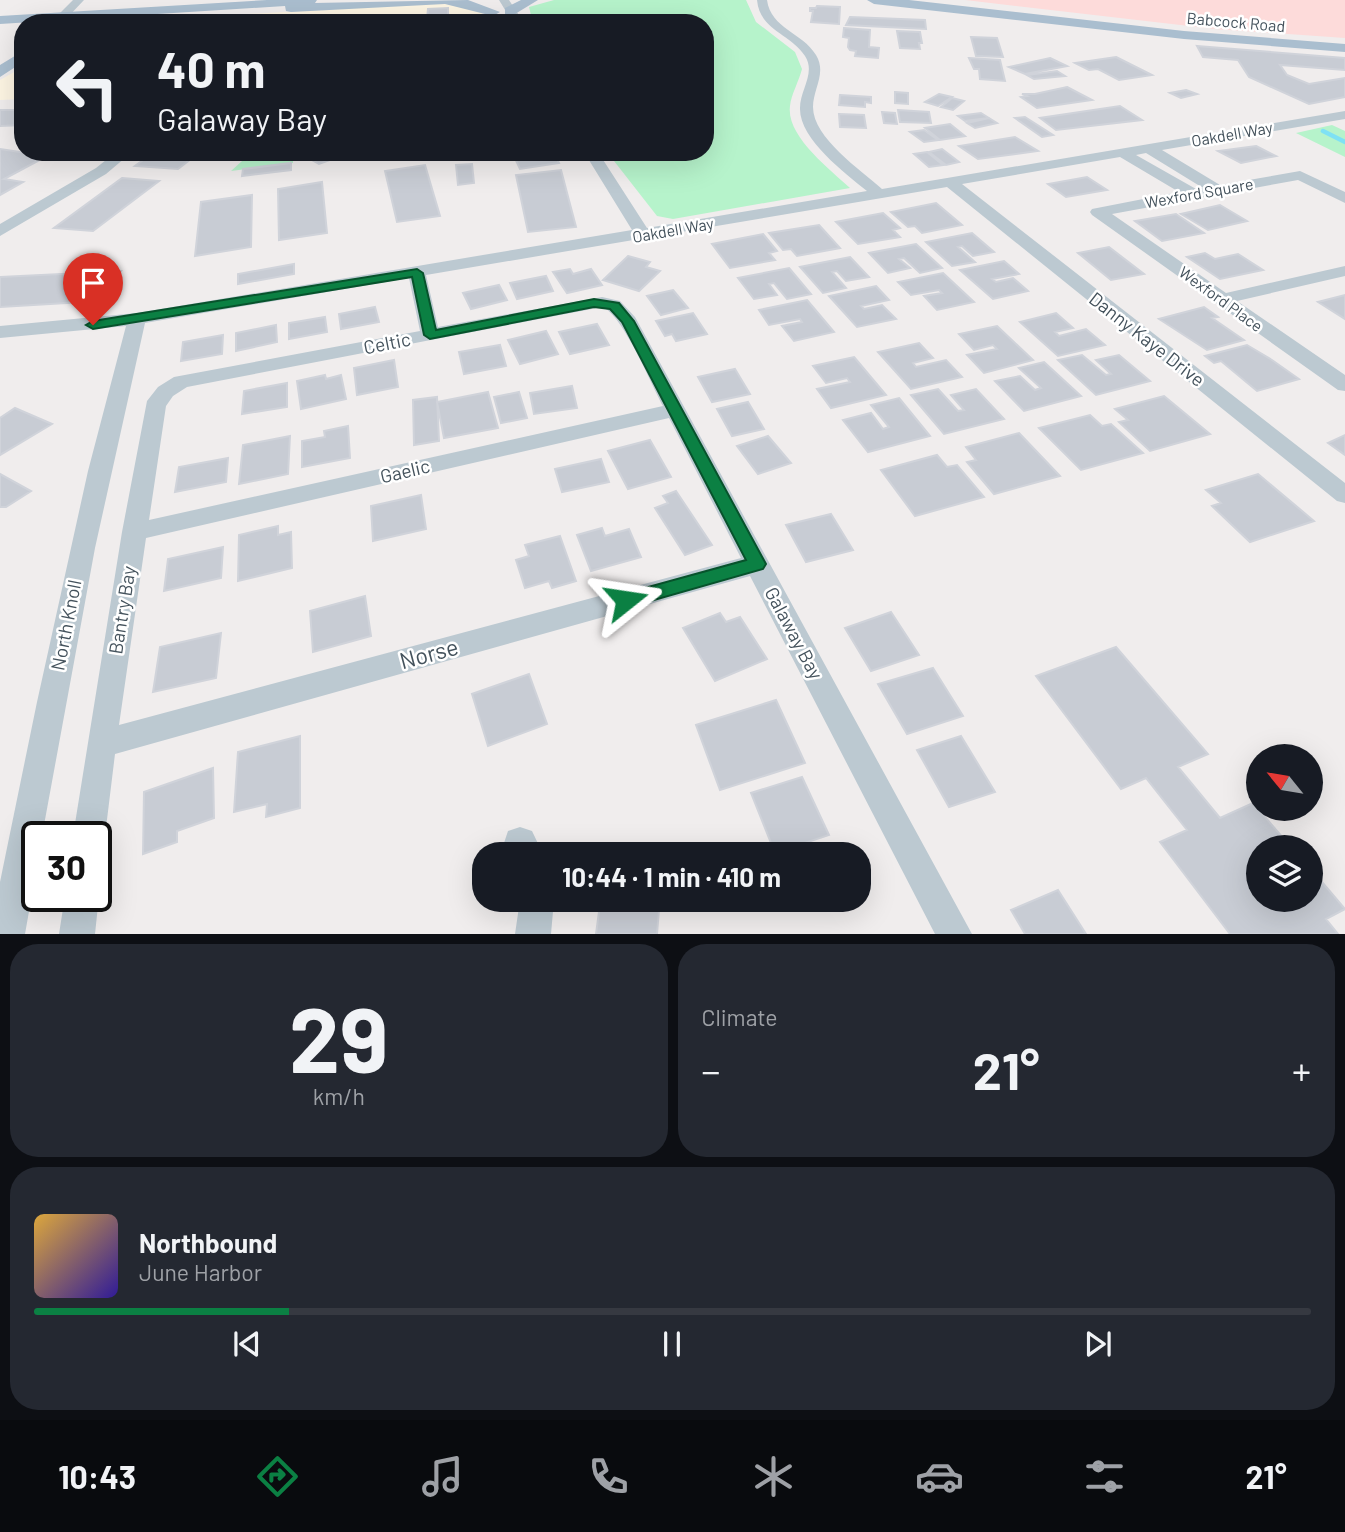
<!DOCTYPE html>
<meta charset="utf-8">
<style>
body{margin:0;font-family:Barlow,sans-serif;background:#242831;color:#f1f3f6;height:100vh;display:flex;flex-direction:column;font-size:26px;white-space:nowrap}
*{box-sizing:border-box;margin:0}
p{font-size:23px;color:#9ea1a6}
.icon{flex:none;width:38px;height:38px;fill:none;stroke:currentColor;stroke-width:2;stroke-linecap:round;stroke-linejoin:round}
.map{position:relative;height:934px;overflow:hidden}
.drawer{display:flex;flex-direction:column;gap:10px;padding:10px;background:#0d0f14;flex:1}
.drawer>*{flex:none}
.top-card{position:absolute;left:14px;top:14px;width:700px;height:147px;border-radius:28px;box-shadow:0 7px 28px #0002;background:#171b24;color:#f1f3f6;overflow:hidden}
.needle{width:46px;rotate:300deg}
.tools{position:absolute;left:1246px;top:744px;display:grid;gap:14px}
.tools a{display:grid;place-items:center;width:77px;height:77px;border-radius:50%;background:#171b24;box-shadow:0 7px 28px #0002;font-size:35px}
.speed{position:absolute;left:21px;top:821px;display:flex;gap:14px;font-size:35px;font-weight:700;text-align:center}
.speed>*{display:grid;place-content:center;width:91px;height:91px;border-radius:50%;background:#171b24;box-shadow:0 7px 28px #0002;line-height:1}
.speed .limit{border:4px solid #111;border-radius:10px;background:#fff;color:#111}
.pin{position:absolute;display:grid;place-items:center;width:60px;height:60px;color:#fff;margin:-72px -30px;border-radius:50% 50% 50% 0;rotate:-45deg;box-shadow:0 0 7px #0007}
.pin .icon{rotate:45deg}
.me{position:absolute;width:77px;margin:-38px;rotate:75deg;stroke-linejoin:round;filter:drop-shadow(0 0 5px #0008)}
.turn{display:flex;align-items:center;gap:24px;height:147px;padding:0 28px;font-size:32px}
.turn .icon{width:91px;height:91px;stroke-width:2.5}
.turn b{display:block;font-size:49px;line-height:60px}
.big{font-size:52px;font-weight:700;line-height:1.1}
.drawer .widget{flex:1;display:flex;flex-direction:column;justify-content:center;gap:10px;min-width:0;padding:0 24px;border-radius:28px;background:#242831}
.drawer .dial{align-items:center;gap:0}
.dial b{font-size:91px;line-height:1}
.song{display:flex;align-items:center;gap:21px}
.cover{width:84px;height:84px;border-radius:10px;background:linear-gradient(135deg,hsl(40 70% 55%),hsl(250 70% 35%))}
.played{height:7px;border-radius:4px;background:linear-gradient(90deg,#0b8043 20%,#363941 20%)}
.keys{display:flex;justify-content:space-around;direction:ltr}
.heat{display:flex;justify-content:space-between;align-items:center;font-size:38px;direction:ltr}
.drawer .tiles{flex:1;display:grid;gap:10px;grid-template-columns:1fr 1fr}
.widget:last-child{grid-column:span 2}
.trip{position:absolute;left:472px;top:842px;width:399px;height:70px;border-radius:28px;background:#171b24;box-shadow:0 7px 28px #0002;font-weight:700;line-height:70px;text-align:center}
.tab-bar{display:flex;height:112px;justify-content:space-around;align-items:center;background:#090b0e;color:#9ea1a6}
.tab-bar .icon{width:49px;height:49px}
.tab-bar .selected{color:#0b8043}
.tab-bar b{font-size:32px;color:#f1f3f6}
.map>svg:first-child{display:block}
</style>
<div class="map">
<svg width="1345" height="934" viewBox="0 0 1345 934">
<rect width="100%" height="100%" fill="#f0eded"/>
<path fill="#fdf5e3" d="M440,3L474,7L494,23H90Z
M23,67V99L0,100V80Z"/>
<path fill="#fddbda" d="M965,0H1345V38L1215,29Z"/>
<path fill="#b6f3cb" d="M554,0H746L756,22L795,52L802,69C799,81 791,95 790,106C786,136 830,169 850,188L673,219L657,216L607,152H705V23H533L529,7Z
M1332,125L1345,131V157L1296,133Z
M252,152H285L293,158V163L231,171Z"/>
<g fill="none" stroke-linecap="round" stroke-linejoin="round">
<path stroke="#7fe1f4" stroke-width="4.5" d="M1323,131L1345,142"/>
</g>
<path fill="#c8ccd4" stroke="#d0d3da" stroke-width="2" d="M817,6L840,7L839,24L811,22L813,11H810V8H816Z
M448,8V18L427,19L428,9Z
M850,17L925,20L926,29L846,25Z
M844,28L870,30L869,47L879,48L878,58L855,56L856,51L850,50L848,47L849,38L843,37Z
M897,31L920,32L922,43H919L920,49L900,48Z
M971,37L997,38L1003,57L976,56Z
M1197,46L1345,58V70L1280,65L1287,75L1309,84L1345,78V97L1309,104L1249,77L1238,60L1203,57Z
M1116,57L1152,75L1119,80L1098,69L1089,70L1075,63Z
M969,58L1000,60L1005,81L980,79L979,69H974Z
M1050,58L1067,66L1025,74L1009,67Z
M1057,71L1065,76L1034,79L1027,75Z
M1067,87L1092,100L1037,108L1021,97L1027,96L1022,94H1035Z
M1186,90L1197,94L1181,98L1170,93Z
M895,92L908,93V104L895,103Z
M939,94L952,97L938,106L925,102Z
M840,95L871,97V103L865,102V107L839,105Z
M952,98L964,101L953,110L941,107Z
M1120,106L1142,120L1056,130L1040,118Z
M0,110H23V125L0,126Z
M898,110L929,112L931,123L900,122Z
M882,112L895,113L897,124L884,123Z
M981,113L989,118L965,121L958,116Z
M839,114L864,115L866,128L840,127Z
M1025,117L1053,135L1042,137L1015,118Z
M989,118L997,123L975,128L967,123Z
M950,124L965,136L940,140L925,128Z
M924,130L938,140L924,142L910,132Z
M1015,137L1038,151L978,159L959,146Z
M1256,146L1276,156L1241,163L1218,151Z
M0,149L47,156L4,179L23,182L0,195Z
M942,149L959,162L946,165L929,152Z
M154,152H200L178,169L135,166Z
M310,152H352L319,164L303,155Z
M512,152H553L559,163L520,169Z
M927,152L943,165L929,167L914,154Z
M291,163V170L242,176L243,169Z
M472,164L474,183L458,185L456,165Z
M425,165L440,216L397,222L385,171Z
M561,170L576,227L528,232L516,175Z
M1087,177L1107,190L1066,197L1048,184Z
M122,178L159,181L93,231L54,228Z
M322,182L327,233L279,240L278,189Z
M252,195L251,247L195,256L201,202Z
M936,203L962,225L922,233L915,226L908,227L891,212Z
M1220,205L1247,221L1208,230L1181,214Z
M883,213L900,228L893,230L900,237L858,244L836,222Z
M1176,214L1204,233L1162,241L1135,221Z
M819,225L840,248L797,256L791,249L783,250L769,233Z
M972,233L994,252L973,256L962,246L958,247L975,262L952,266L926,242Z
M763,234L777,251L769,253L775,260L730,268L712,244Z
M916,244L942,268L920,273L904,258L899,259L910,268L888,273L869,253Z
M1109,247L1144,274L1111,280L1078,253Z
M1205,253L1215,259L1238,254L1263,270L1220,279L1187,257Z
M628,256L650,262L646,267L660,271L639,291L603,280Z
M850,257L869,277L846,281L837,271L832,272L846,288L823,293L800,267Z
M1004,261L1019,274L992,279L996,282L1013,278L1028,291L993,299L960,270Z
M294,264V274L238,284V274Z
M789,268L811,294L787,299L774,283L769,284L777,295L754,299L738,278Z
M570,269L573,274L591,269L602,285L567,293L553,272Z
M121,271L100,301L0,307V277Z
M943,273L974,302L937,310L924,296L942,293L939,290L911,295L898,282Z
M546,276L553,291L517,299L510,283Z
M499,285L507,300L471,309L463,293Z
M876,286L889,300L861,306L864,309L882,305L896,319L857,327L829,296Z
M673,290L688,308L661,315L647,296Z
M1345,295V319L1318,302Z
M807,300L834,332L794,341L782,326L802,322L800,319L769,325L759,310Z
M375,307L379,322L341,329L339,314Z
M1204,307L1218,317L1212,318L1244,340L1207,350L1159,319Z
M693,313L707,334L676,341L672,334L665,336L656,321Z
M1056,313L1073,328L1055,332L1059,336L1086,329L1105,345L1058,356L1020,322Z
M325,317L327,332L289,339V323Z
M597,324L609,345L570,354L559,332Z
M276,325L277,342L236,351V333Z
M997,326L1033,360L984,373L967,355L997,349L993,345L974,350L959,334Z
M546,331L558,354L520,364L508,340Z
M223,335L222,354L181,361L183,342Z
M919,343L933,358L913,363L916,367L946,360L962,377L911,389L878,352Z
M500,345L506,366L464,374L459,352Z
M1247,345L1272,360L1299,379L1257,391L1221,361L1214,363L1205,356Z
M1082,355L1106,375L1111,374L1096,360L1119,355L1150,381L1096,395L1058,360Z
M854,357L886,395L831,408L817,389L850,382L847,378L826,383L813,366Z
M394,360L398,387L357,395L354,368Z
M1044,362L1081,396L1024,411L995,381L1020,376L1035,390L1041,388L1019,368Z
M735,369L750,394L712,402L698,377Z
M325,375L326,379L341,375L346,399L301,409L297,381Z
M287,383V407L242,414L244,391Z
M572,386L577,408L534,414L530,393Z
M938,389L958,411L964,410L951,395L976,389L1004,419L944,434L911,395Z
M488,392L498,428L444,438L437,402Z
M519,392L527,418L501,423L494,397Z
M1164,396L1210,434L1150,451L1119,422L1128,420L1115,409Z
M437,397L439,441L414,445L413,400Z
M899,398L930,436L868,452L843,420L871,413L883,429L889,427L871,405Z
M748,402L764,429L732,436L717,409Z
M15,408L52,424L0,455V418Z
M1090,415L1102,426L1111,424L1143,453L1081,470L1039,428Z
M348,426L350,458L302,467V441L325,437L324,431Z
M1019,433L1060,476L994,494L967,462L976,460L966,447Z
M1345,435V455L1328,443Z
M290,436L288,474L239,484L243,445Z
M768,436L791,463L758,474L737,446Z
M650,440L671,477L628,489L608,451Z
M937,455L947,467L957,465L984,497L915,516L881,470Z
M228,458L226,482L175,492L179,467Z
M601,459L609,482L562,492L555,469Z
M0,474L31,491L6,507H0Z
M1258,474L1314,521L1250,542L1212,506L1221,503L1206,490Z
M676,491L712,545L685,555L655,508L668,503L663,496Z
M421,495L426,529L373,541L371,506Z
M831,514L853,550L806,562L786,525Z
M278,526V535L291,532L292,568L238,581L239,535Z
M602,528L605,536L629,529L641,557L591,571L577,535Z
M560,536L576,581L552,588L549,581L525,588L516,560L529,556L525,545Z
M223,547L221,578L164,591L168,559Z
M365,596L371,636L313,652L310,611Z
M891,612L919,655L871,671L845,628Z
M720,613L726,622L740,617L767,659L715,681L683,628Z
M221,633L216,678L153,692L160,647Z
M1116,647L1208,754L1178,767L1220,818L1253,803L1291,847H1258V900H1311V869L1345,909L1326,919L1338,934H1230L1160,842L1187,830L1146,778L1121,789L1036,676Z
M933,668L963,716L907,734L878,684Z
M529,674L547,724L488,746L472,694Z
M776,700L805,763L720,790L696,725Z
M300,736V808L266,817L267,804L234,812L238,752Z
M961,736L995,792L949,807L917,750Z
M213,768L214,818L177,831V842L143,854L144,792Z
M802,777L829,835L775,853L751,793Z
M1058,890L1086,934H1025L1011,910Z
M600,904L659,910L657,934H596Z"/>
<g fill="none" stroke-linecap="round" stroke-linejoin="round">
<path fill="#bcc9d1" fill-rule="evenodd" d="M73,0H84L66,19H58V15Z
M499,0H509L524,23H513Z
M757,0H767C771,29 802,32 816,55C827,73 813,89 813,107C813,138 861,170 882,189L1345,111V119L1162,150L1220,185L1300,171L1345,192V203L1298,180L1112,214L1226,293L1345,266V276L1237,301L1345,375V391L1338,390L1092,215L1090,212L1092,209L1179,192L1120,157L962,184L1345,483V503L1337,501L947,187L426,275L438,327L602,297L620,301L635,317L972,934H935L750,576L115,754L105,836L101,848L96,849V836H73L122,532L147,401L158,387L174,377L420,331L409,278L145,323L95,548L42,836H37V866L25,934H0V882L37,702L88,471L126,326L0,338V326L137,313L632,230L584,152H598L647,228L867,191C845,173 799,139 800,108C800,90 816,73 805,56C790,33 760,31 757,0ZM1146,153L1203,188L1196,189L1136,155ZM602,307C622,313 652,386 663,406L149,520L166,406L173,396L187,387ZM669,418L741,558L119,725L146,538Z
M116,152H132L106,174L0,236V224L96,168Z
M520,827L532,831L543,854H508L504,843L508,831Z
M96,889L99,896L95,934H59L65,896H96Z
M520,900H554L551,934H515Z"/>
<path fill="#aabecf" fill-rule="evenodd" d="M267,0H317L315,3L468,0L500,12L493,16L445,4L291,12L286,11L285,6L0,24V16Z
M521,0H538L515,14H505V8Z
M867,0H909L1184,31L1345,44V52L1184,39L874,4Z
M23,51V62L0,77V65Z"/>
</g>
<path fill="#0b8043" stroke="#07532c" stroke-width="2" d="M417,269L423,273L436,330L594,299L619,303L634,321L766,564L763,569L626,608L619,606L617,600L619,595L746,560L622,322L610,309L594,307L430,339L424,335L412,277L93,329L86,325L93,321Z"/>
<g text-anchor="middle" stroke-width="5" stroke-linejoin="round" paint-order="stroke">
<g font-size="16" fill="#44525c" stroke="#fff">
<text transform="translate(1236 22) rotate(5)" y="6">Babcock Road</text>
<text transform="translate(1232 134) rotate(-10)" y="6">Oakdell Way</text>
<text transform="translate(1199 193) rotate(-10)" y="6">Wexford Square</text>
<text transform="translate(673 230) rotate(-10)" y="6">Oakdell Way</text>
<text transform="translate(1221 299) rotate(36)" y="6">Wexford Place</text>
</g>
<g font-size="19" fill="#44525c" stroke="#fff">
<text transform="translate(1147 339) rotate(38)" y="7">Danny Kaye Drive</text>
<text transform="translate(387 343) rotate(-11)" y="7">Celtic</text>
<text transform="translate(405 471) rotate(-13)" y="7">Gaelic</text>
<text transform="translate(122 610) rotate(-81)" y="7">Bantry Bay</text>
<text transform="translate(66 625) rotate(-79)" y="7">North Knoll</text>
<text transform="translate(794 633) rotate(62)" y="7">Galaway Bay</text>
</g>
<g font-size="23" fill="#44525c" stroke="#fff">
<text transform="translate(429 654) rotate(-15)" y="8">Norse</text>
</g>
</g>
</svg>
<div class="tools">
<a><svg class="needle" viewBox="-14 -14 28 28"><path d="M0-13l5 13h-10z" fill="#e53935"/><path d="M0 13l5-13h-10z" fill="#9ea1a6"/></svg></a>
<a><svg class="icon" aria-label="layers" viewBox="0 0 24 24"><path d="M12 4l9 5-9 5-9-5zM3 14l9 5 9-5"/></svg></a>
</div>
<div class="speed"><div class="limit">30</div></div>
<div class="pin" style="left:93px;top:325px;background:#d93025"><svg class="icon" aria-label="arrive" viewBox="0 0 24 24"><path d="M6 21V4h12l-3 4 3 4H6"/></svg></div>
<svg class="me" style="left:626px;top:600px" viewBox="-20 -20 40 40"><path d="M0-17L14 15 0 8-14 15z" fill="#0b8043" stroke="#fff" stroke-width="4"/></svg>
<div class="trip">10:44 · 1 min · 410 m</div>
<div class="top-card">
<div class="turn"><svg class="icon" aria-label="left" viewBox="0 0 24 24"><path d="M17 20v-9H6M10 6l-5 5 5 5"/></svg><div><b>40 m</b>Galaway Bay</div></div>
</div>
</div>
<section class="drawer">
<div class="tiles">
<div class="widget dial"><b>29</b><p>km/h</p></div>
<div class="widget"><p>Climate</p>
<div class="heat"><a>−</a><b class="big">21°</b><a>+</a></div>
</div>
<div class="widget">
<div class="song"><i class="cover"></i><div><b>Northbound</b><p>June Harbor</p></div></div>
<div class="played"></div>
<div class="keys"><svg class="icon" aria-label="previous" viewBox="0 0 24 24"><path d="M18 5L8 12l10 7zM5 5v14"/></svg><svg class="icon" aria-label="pause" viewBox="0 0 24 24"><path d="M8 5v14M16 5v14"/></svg><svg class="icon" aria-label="next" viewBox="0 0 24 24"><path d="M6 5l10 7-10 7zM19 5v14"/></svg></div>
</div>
</div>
</section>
<nav class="tab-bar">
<b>10:43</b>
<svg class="icon selected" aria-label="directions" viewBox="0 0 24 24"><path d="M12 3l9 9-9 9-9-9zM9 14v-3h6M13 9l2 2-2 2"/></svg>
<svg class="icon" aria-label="music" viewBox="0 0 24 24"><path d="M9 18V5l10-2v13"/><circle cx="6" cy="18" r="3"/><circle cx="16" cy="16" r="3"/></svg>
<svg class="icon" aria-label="phone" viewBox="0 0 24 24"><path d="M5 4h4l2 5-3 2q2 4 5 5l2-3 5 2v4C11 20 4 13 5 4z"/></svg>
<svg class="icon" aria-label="climate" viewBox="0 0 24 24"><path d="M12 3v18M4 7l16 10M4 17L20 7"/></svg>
<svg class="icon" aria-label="car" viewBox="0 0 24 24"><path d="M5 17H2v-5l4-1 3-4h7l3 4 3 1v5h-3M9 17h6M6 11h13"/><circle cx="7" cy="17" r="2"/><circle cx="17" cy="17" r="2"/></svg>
<svg class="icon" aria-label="filters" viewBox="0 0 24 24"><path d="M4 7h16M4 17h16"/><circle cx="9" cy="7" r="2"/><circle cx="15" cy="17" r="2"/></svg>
<b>21°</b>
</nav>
